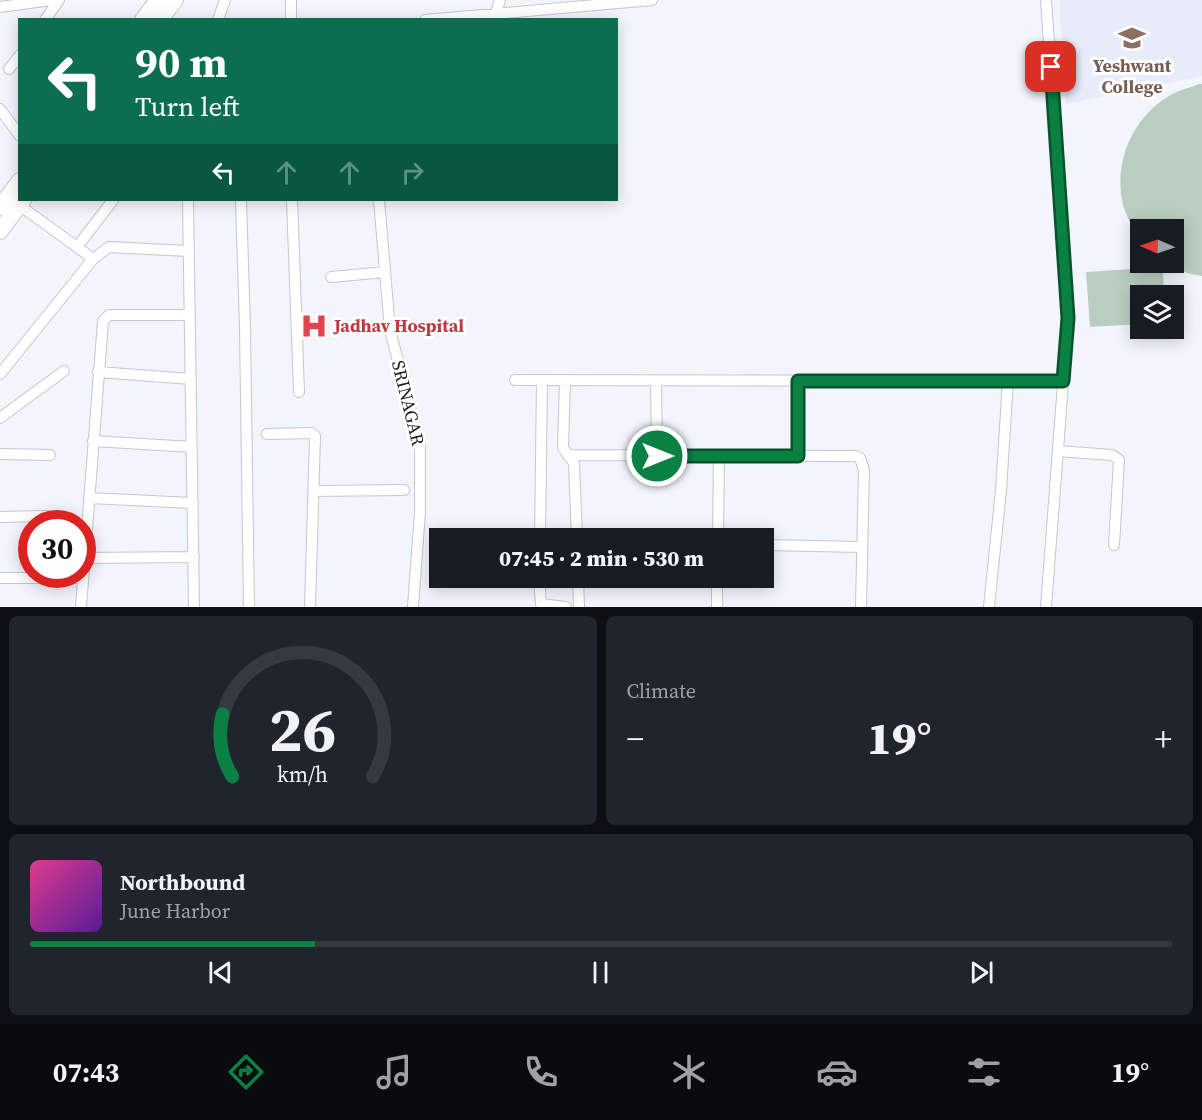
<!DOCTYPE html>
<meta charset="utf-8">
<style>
body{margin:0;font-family:"Source Serif 4",serif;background:#20242c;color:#f1f3f6;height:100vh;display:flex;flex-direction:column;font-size:22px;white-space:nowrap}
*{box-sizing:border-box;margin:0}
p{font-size:20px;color:#9ea1a6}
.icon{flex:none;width:33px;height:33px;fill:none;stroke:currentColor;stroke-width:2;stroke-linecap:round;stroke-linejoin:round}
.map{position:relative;height:607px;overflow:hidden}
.sheet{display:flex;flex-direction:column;gap:9px;padding:9px;background:#0d0f14;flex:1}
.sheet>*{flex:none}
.banner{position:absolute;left:18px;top:18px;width:600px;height:183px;border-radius:0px;box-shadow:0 3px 15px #0003;background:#0b6e4f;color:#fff;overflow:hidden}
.needle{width:39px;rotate:272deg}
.controls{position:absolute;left:1130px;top:219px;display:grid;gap:12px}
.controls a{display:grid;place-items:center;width:54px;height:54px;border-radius:0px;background:#171b24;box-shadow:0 3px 15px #0003;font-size:30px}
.speed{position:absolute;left:18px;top:510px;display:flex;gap:12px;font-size:30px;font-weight:700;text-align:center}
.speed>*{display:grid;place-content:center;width:78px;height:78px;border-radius:50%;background:#171b24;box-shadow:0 3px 15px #0003;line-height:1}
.speed .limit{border:9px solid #d22;background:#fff;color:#111}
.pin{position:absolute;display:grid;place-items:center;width:51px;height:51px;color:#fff;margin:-26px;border-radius:12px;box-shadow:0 3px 9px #0006}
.me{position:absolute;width:66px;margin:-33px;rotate:90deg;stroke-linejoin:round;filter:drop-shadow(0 0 4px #0008)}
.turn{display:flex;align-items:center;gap:21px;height:126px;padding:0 18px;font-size:27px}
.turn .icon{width:78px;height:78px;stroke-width:2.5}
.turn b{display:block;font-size:42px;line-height:51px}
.lanes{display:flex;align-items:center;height:57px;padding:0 18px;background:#0003;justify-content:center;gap:30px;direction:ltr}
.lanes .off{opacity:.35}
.big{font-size:45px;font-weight:800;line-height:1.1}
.sheet .card{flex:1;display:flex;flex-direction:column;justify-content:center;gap:9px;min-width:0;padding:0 21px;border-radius:9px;background:#20242c}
.sheet .dial{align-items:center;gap:0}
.dial svg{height:156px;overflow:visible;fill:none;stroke:#363941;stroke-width:7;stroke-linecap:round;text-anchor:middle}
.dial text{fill:#f1f3f6;stroke:none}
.song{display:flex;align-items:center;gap:18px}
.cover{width:72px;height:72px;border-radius:9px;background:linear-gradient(135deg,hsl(330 70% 55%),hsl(270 70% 35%))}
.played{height:6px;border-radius:3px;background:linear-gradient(90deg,#0b8043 25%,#363941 25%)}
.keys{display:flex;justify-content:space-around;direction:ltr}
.heat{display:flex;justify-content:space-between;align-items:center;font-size:33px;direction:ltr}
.sheet .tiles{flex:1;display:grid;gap:9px;grid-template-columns:1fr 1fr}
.card:last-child{grid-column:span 2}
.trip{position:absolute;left:429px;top:528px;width:345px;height:60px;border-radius:0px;background:#171b24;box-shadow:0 3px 15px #0003;font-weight:800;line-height:60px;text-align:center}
.menu{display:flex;height:96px;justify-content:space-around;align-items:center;background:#090b0e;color:#9ea1a6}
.menu .icon{width:42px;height:42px}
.menu .selected{color:#0b8043}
.menu b{font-size:27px;color:#f1f3f6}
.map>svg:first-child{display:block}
</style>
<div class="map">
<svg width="1202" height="607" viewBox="0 0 1202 607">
<rect width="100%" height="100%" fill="#f3f5fd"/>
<path fill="#e7ebfa" d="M1059,0H1202V76L1066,104Z"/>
<path fill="#b9cec0" d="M1199,84H1202V276L1187,273L1166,263L1173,262V230H1140V239L1137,235C1132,226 1126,215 1123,205C1113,163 1132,118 1169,96C1178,90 1190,88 1199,84Z
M1163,267L1164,295L1140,296V324L1090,327L1086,272Z"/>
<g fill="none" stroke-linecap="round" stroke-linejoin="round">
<defs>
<path id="street" d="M291,0V20
M0,7L51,0
M496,13L500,0
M45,20L59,0
M218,20L225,0
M425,20L652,0
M9,69L20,55
M0,109L20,136
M188,200L194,607
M241,200L245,328L249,607
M292,200L299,392
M379,200L390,330L420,446V512L413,607
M19,205L77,247L113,200
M77,247L93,259L109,247L188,251
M331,277L385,272
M98,372L191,379
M0,374L93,259
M515,380L1063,381
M565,380L563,448L574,463L577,538
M656,381L657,456
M0,418L64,371
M267,434L312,433L315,436L310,607
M93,441L192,447
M1058,451L1112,455L1119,460L1114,545
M0,454L50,455
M567,455L855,456L860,458L864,470L861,607
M798,456V381
M314,491L404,490
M89,498L193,503
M0,517L46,516
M540,538L542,380
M718,538L719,456
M764,545L862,547
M85,558L194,557
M0,578H83
M539,578L541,604L566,607
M578,578L579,607
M81,607L103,321L109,315H190
M717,607V578
M989,607L1001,490L1008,381
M1046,607L1068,318L1046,0"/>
<path id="secondary" d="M143,20L158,0
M159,20L175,0
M0,207L20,181
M0,231L23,200"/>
</defs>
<use href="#street" stroke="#c5c6ce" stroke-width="12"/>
<use href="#secondary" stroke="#c5c6ce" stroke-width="18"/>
<use href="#street" stroke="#fff" stroke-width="10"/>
<use href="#secondary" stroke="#fff" stroke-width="16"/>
</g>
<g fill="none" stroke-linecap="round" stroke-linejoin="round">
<defs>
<path id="route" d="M657,456H798V381H1063L1068,318L1051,67"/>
</defs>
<use href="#route" stroke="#07532c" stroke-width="15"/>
<use href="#route" stroke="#0b8043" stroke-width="10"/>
</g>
<defs>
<symbol id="university-bare" viewBox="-9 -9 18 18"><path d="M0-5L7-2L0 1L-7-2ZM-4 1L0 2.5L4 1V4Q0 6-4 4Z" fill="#8d6e63" stroke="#fff" stroke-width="2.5" paint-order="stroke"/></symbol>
<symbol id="hospital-bare" viewBox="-9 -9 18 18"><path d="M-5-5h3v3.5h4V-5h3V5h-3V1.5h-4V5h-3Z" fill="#e0444e" stroke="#fff" stroke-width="2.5" paint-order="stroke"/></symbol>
</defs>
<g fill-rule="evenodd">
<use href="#university-bare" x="1113" y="19" width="38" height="38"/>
<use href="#hospital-bare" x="295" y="307" width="38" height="38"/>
</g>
<g text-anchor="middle" stroke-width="6" stroke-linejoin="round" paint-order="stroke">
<g font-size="18" font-weight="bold" fill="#785e54" stroke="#fff">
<text x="1132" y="72">Yeshwant<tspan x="1132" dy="21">College</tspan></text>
</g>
<g font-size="18" font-weight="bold" fill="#be3a42" stroke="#fff" text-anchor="start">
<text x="334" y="332">Jadhav Hospital</text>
</g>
<g font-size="18" fill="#1d1e21" stroke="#fff">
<text transform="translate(408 403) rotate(76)" y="6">SRINAGAR</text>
</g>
</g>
</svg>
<div class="controls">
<a><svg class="needle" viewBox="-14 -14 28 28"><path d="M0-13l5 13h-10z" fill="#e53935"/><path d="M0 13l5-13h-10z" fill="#9ea1a6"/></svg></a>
<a><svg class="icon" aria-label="layers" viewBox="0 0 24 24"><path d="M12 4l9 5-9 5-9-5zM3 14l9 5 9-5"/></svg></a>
</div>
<div class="speed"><div class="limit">30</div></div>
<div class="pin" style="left:1051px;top:67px;background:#d93025"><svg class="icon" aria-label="arrive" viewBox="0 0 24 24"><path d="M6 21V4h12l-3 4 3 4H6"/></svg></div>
<svg class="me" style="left:657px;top:456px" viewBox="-20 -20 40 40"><circle r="17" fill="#0b8043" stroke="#fff" stroke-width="3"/><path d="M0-11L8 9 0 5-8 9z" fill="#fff"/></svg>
<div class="trip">07:45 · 2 min · 530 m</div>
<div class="banner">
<div class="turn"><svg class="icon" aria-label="left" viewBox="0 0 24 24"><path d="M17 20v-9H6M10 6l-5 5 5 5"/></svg><div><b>90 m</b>Turn left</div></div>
<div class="lanes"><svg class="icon" aria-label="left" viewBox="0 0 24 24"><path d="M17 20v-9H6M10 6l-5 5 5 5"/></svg><svg class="icon off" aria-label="ahead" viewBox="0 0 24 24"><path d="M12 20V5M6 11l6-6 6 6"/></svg><svg class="icon off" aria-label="ahead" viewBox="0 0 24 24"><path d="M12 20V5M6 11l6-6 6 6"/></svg><svg class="icon off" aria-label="right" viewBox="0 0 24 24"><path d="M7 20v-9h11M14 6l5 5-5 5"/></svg></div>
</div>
</div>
<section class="sheet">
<div class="tiles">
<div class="card dial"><svg viewBox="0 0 100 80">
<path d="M14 69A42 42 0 1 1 86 69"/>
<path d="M14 69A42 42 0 0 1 9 37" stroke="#0b8043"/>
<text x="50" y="56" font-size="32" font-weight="700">26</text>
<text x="50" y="72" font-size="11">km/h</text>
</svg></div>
<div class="card"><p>Climate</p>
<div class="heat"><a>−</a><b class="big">19°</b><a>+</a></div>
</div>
<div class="card">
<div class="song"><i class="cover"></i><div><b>Northbound</b><p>June Harbor</p></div></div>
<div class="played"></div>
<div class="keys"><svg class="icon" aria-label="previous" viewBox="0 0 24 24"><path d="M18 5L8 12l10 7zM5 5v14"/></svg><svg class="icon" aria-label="pause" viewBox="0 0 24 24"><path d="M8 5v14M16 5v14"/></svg><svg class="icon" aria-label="next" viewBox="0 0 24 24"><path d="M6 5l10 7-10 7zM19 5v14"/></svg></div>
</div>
</div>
</section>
<nav class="menu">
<b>07:43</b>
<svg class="icon selected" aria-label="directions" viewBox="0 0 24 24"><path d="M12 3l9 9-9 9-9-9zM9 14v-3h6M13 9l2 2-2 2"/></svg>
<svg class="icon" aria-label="music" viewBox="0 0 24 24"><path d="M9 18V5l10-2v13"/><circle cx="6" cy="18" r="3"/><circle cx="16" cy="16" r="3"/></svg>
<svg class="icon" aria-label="phone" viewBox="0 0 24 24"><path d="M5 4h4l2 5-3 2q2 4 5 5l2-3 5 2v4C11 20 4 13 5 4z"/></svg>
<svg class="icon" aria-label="climate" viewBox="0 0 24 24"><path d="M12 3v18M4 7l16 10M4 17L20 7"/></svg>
<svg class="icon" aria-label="car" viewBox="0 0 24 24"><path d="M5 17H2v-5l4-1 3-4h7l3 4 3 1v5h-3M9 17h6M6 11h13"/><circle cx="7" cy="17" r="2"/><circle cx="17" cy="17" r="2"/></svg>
<svg class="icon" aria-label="filters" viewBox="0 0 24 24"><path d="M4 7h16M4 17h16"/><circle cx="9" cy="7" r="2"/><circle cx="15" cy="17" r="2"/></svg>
<b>19°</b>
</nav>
